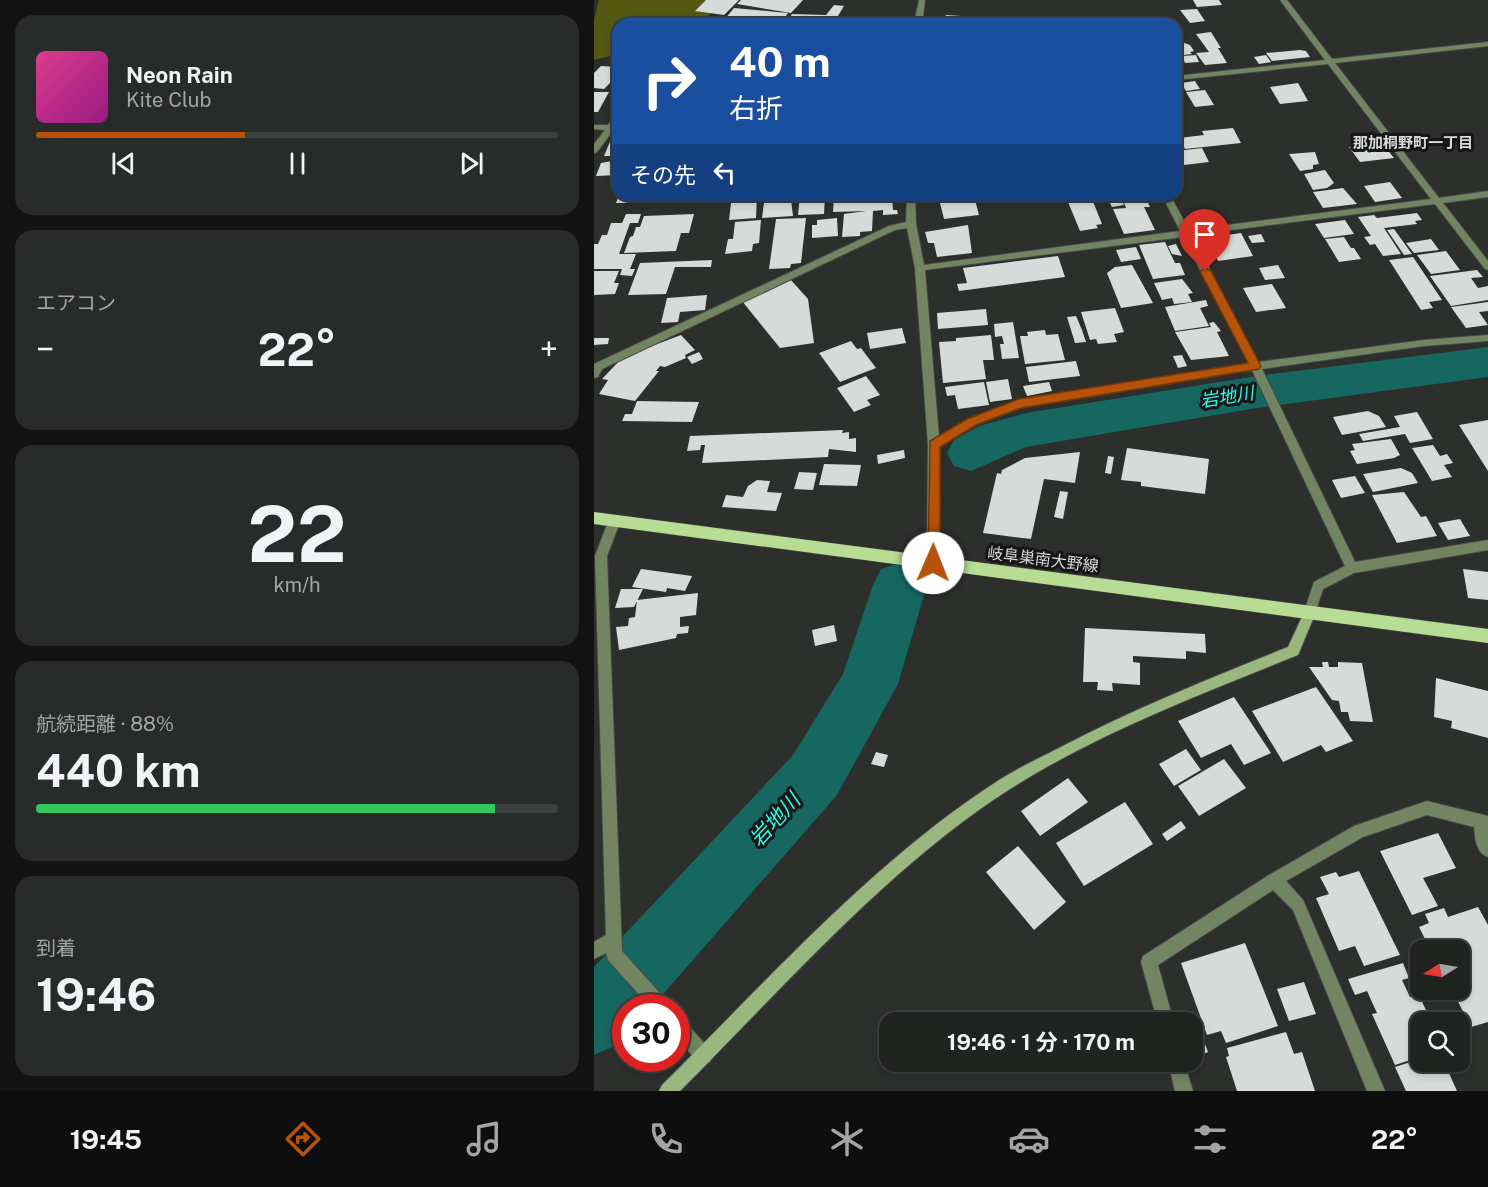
<!DOCTYPE html>
<html lang="ja">
<meta charset="utf-8">
<style>
body{margin:0;font-family:"Public Sans","Noto Sans JP",sans-serif;background:#292b2a;color:#f1f3f6;height:100vh;display:flex;flex-direction:column;font-size:22px;white-space:nowrap}
*{box-sizing:border-box;margin:0}
p{font-size:20px;color:#a2a4a5}
.icon{flex:none;width:33px;height:33px;fill:none;stroke:currentColor;stroke-width:2;stroke-linecap:round;stroke-linejoin:round}
.map{position:relative;flex:1;overflow:hidden}
.drawer{display:flex;flex-direction:column;gap:15px;padding:15px;background:#121312;width:594px}
.drawer>*{flex:none}
.hud{position:absolute;left:18px;top:18px;width:570px;height:183px;border-radius:18px;box-shadow:0 3px 9px #0003,0 0 0 2px #3e403f;background:#1a4fa0;color:#fff;overflow:hidden}
.needle{width:39px;rotate:259deg}
.buttons{position:absolute;left:816px;top:940px;display:grid;gap:12px}
.buttons a{display:grid;place-items:center;width:60px;height:60px;border-radius:12px;background:#212321;box-shadow:0 3px 9px #0003,0 0 0 2px #3e403f;font-size:30px}
.speed{position:absolute;left:18px;top:994px;display:flex;gap:12px;font-size:30px;font-weight:700;text-align:center}
.speed>*{display:grid;place-content:center;width:78px;height:78px;border-radius:50%;background:#212321;box-shadow:0 3px 9px #0003,0 0 0 2px #3e403f;line-height:1}
.speed .limit{border:9px solid #d22;background:#fff;color:#111}
.pin{position:absolute;display:grid;place-items:center;width:51px;height:51px;color:#fff;margin:-62px -26px;border-radius:50% 50% 50% 0;rotate:-45deg;box-shadow:0 0 6px #0007}
.pin .icon{rotate:45deg}
.me{position:absolute;width:66px;margin:-33px;rotate:1deg;stroke-linejoin:round;filter:drop-shadow(0 0 4px #0008)}
.turn{display:flex;align-items:center;gap:21px;height:126px;padding:0 18px;font-size:27px}
.turn .icon{width:78px;height:78px;stroke-width:2.5}
.turn b{display:block;font-size:42px;line-height:51px}
.then{display:flex;align-items:center;height:57px;padding:0 18px;background:#0003;gap:12px;font-size:22px}
.big{font-size:45px;font-weight:700;line-height:1.1}
.drawer .card{flex:1;display:flex;flex-direction:column;justify-content:center;gap:9px;min-width:0;padding:0 21px;border-radius:18px;background:#292b2a}
.drawer .dial{align-items:center;gap:0}
.dial b{font-size:78px;line-height:1}
.song{display:flex;align-items:center;gap:18px}
.cover{width:72px;height:72px;border-radius:9px;background:linear-gradient(135deg,hsl(330 70% 55%),hsl(310 70% 35%))}
.played{height:6px;border-radius:3px;background:linear-gradient(90deg,#b45309 40%,#3e403f 40%)}
.keys{display:flex;justify-content:space-around;direction:ltr}
.heat{display:flex;justify-content:space-between;align-items:center;font-size:33px;direction:ltr}
.charge{height:9px;border-radius:4px;background:linear-gradient(90deg,#34c759 88%,#3e403f 0)}
.trip{position:absolute;left:285px;top:1012px;width:324px;height:60px;border-radius:18px;background:#212321;box-shadow:0 3px 9px #0003,0 0 0 2px #3e403f;font-weight:700;line-height:60px;text-align:center}
.menu{display:flex;height:96px;justify-content:space-around;align-items:center;background:#0d0e0d;color:#a2a4a5}
.menu .icon{width:42px;height:42px}
.menu .on{color:#b45309}
.menu b{font-size:27px;color:#f1f3f6}
main{display:flex;flex:1;min-height:0}
.map>svg:first-child{display:block}
</style>
<main>
<section class="drawer">
<div class="card">
<div class="song"><i class="cover"></i><div><b>Neon Rain</b><p>Kite Club</p></div></div>
<div class="played"></div>
<div class="keys"><svg class="icon" aria-label="previous" viewBox="0 0 24 24"><path d="M18 5L8 12l10 7zM5 5v14"/></svg><svg class="icon" aria-label="pause" viewBox="0 0 24 24"><path d="M8 5v14M16 5v14"/></svg><svg class="icon" aria-label="next" viewBox="0 0 24 24"><path d="M6 5l10 7-10 7zM19 5v14"/></svg></div>
</div>
<div class="card"><p>エアコン</p>
<div class="heat"><a>−</a><b class="big">22°</b><a>+</a></div>
</div>
<div class="card dial"><b>22</b><p>km/h</p></div>
<div class="card"><p>航続距離 · 88%</p><b class="big">440 km</b><div class="charge"></div></div>
<div class="card"><p>到着</p><b class="big">19:46</b></div>
</section>
<div class="map">
<svg width="894" height="1091" viewBox="0 0 894 1091">
<rect width="100%" height="100%" fill="#2c2f2c"/>
<path fill="#545811" d="M5,0H124L110,24H24V54L0,60V20Z"/>
<g fill="none" stroke-linecap="round" stroke-linejoin="round">
<path fill="#166760" fill-rule="evenodd" d="M894,347V377L663,408L432,447L377,471L360,466L353,453L360,440L385,426L432,413L663,376Z
M306,563L325,569L333,585L304,684L243,795L57,1008H32V1037L25,1044L0,1055V967L199,755L249,674L279,585L287,569Z"/>
</g>
<path fill="#d6dbd9" d="M112,0H145L130,15L101,11Z
M147,0H209L197,13L143,4Z
M599,0H625L628,5L603,7Z
M240,5L250,6L239,24H192L198,14L232,15Z
M140,8L194,13L186,24H145L147,21L130,20Z
M603,9L611,21L596,23L586,10Z
M352,15L367,16L364,23H349Z
M617,32L627,48H624L633,63L611,65L602,53L615,52L602,34Z
M582,40L596,45L600,51L596,52L598,54L582,56Z
M706,50L712,51L716,57L678,61L672,53Z
M602,55L605,62L591,63L588,56Z
M672,55L677,62L665,64L660,57Z
M7,66L24,67V75L10,89L0,88V73Z
M601,81L606,89L592,91L587,83Z
M704,83L714,101L686,104L676,87Z
M611,90L620,105L601,107L592,92Z
M0,92H15L4,112H0Z
M639,128L647,143L591,149L585,138L610,135L608,131Z
M18,137H24V156H10Z
M788,143L800,158L766,162L755,147Z
M608,148L615,162L582,166V151Z
M721,152L725,164L719,165V169L706,171L695,154Z
M24,160V175L2,176L7,163Z
M731,170L740,183L733,188L719,190L710,174Z
M796,182L808,198L781,202L770,186Z
M749,188L763,204L729,208L719,192Z
M25,195H55L52,203H22Z
M138,195H163L162,218L135,220Z
M171,195H193V200L195,195H204L203,200H197L199,216L168,218Z
M206,195L231,196L230,214L204,215Z
M240,195H298L299,210H303L304,214L289,215V210L279,211L278,231L266,232V236L248,237L250,214L272,211L239,212Z
M512,195H525L530,205L518,207Z
M373,196H380L385,215L350,219L345,199Z
M498,199L508,224L502,225L504,228L486,231L474,202Z
M553,200L556,207H550L561,230L530,234L519,209L532,208L530,203Z
M823,213L828,220L821,221L823,224L790,228L807,254L789,256L781,244L776,245L770,237L777,236L764,217L780,215L783,218Z
M32,214H47L44,223H36L25,254H42L36,269H41L38,276L26,275L28,269H0V244H4L8,235H13L17,223H28Z
M100,214L95,233H87L82,251L30,253L36,237L39,236L42,227H46L50,216Z
M212,218L207,263L197,264L196,268L175,269L182,219Z
M243,218L244,236L218,238V225H223V220Z
M167,220L165,243L159,244L158,251L131,254L134,239H139L141,222Z
M751,220L760,234L730,238L721,224Z
M374,225L378,253L343,257L340,243H334L331,232Z
M800,229L818,254L810,255L793,230Z
M647,233L659,256L624,261L613,238Z
M667,234L671,242L658,243L654,236Z
M750,237L757,248H760L767,259L745,262L731,239Z
M837,239L845,250L820,253L812,243Z
M571,242L581,263H586L591,275L559,279L545,245Z
M582,244L588,256L578,254L574,246Z
M542,247L547,259L527,262L522,250Z
M852,251L866,270L837,274L823,255Z
M464,256L471,277L365,291L363,284L373,283L369,268Z
M819,257L848,300L835,302L839,308L827,310L795,260Z
M118,260L117,267H81L72,294L34,295L46,263Z
M538,265L559,303L527,308L513,273L521,267Z
M684,265L691,278L671,280L665,268Z
M883,270L889,277L877,278L884,288L894,286V300L857,306L836,276Z
M0,271H25L20,283H25L21,294L0,295Z
M196,279L214,299L220,343L186,348L148,301Z
M588,279L599,293L594,294L598,302L580,304L578,298L568,300L560,283Z
M678,284L692,308L662,312L649,288Z
M113,295L111,310L86,312L84,322L67,323L73,298Z
M612,300L614,306L606,308L615,326L581,331L571,307Z
M894,302V311L885,312L894,325L872,328L857,307Z
M521,308L530,332L520,334L523,342L504,344L502,339L496,340L487,312Z
M392,309L394,325L344,329L343,313Z
M482,316L488,330L492,342L481,343L473,317Z
M419,322L425,358L408,359L406,344H410L408,336L401,337L400,324Z
M620,322L627,331L623,332L635,356L597,360L581,332L617,327L615,323Z
M308,328L312,343L276,349L273,333Z
M451,330L452,335L464,334L471,360L431,364L426,336H434L433,332Z
M87,335L101,350L91,355L92,358L71,367L66,366L62,371H65L41,401L5,394L14,380L8,379L29,357Z
M397,335L400,360H389L392,379L349,383L345,342L362,341V338Z
M0,338H15L14,344L0,345Z
M257,341L263,349L267,348L282,368L246,382L225,353Z
M105,352L109,359L98,364L93,357Z
M588,355L593,366L584,368L579,356Z
M482,361L486,376L435,382L432,367Z
M272,376L286,395L273,400L277,405L260,412L243,388Z
M414,379L418,399L396,402L392,382Z
M390,382L395,405L364,409L361,395L353,396L351,387Z
M455,382L458,391L433,396L429,386Z
M43,401L105,402L98,422L28,421L31,414H38Z
M774,411L785,416L792,427L748,435L739,417Z
M823,412L839,439L816,443L811,434L769,441L765,434L806,427L800,416Z
M894,420V471L865,425Z
M249,430L248,433L255,432V439L262,438V452L235,449L234,457L108,463L111,445H107L106,450L93,451L96,436Z
M797,439L806,455L800,458L763,464L756,451L761,450L758,444Z
M839,445L846,456L853,454L859,463L850,465L858,477L838,481L818,448Z
M533,448L615,459L611,494L547,486V482L527,480Z
M310,450L311,458L284,464L283,455Z
M486,452L481,483L450,479L437,539L389,533L403,473L407,474L408,470L431,458Z
M514,456L520,457L517,474L511,473Z
M230,464L267,465L263,486L225,485Z
M807,468L818,473L824,483L779,492L769,474Z
M205,472L223,473L219,490L200,489Z
M761,476L771,493L747,498L738,480Z
M163,480L176,481L173,492L188,493L182,511L128,507L132,495L149,497L154,486Z
M466,491L474,492L469,519L460,517Z
M810,492L827,517L832,516L843,536L803,543L778,495Z
M866,519L876,536L854,540L844,523Z
M47,569L98,576L91,591L73,588L72,592L38,587Z
M869,569L894,572V600L874,598Z
M27,589H49L40,607L21,608Z
M104,593L102,615L86,617V627L95,626L94,633L83,634L82,638L25,650L22,627L34,626L35,618L41,617L43,600Z
M240,625L243,641L221,646L218,630Z
M491,628L611,634L612,653L592,651V659L539,656V662L546,663V685L518,683L519,691L503,690L504,682H489Z
M728,662H734L735,667H744V662L768,663L779,722L756,721L754,712H747L745,701L738,700L715,667H729Z
M842,678L894,691V738L857,728L858,721L840,717Z
M722,687L759,741L732,752L727,745L689,762L658,711Z
M640,697L677,753L650,765L637,744L607,758L584,721Z
M592,749L607,770L580,786L565,764Z
M282,752L294,755L290,767L277,764Z
M630,759L652,788L605,816L584,786Z
M474,778L494,802L446,836L427,811Z
M531,802L559,844L490,886L462,843Z
M587,821L592,828L573,841L568,834Z
M844,833L862,868L829,878L844,906L818,915L786,851Z
M424,846L472,902L440,930L392,872Z
M765,871L806,955L770,966L761,946L745,951L722,898L735,894L726,877L742,872L745,877Z
M884,907L894,925V1022L877,1027L858,990H866V951H837L825,927L835,923L831,914L850,908L854,917Z
M651,943L684,1026L632,1043L627,1031L613,1035L587,963Z
M809,963L815,978L808,980L816,997L825,995L838,1023H826V1057L801,1065L778,1014L783,1013L773,991L761,995L754,979Z
M710,982L722,1014L695,1021L683,989Z
M692,1032L700,1054L708,1052L721,1091H643L632,1057L635,1056L633,1048Z
M611,1044L614,1052L605,1056L601,1047Z
M826,1059V1062H850L863,1091H812L801,1067Z"/>
<g fill="none" stroke-linecap="round" stroke-linejoin="round">
<defs>
<path id="street" d="M325,0H331L328,24H320Z
M686,0H693L738,59L894,42V46L741,63L845,198L894,191V197L849,203L894,261V270L891,269L841,204L598,235L664,362L830,340L894,335V341L830,346L668,369L761,562L894,540V550L760,573L729,589L720,616L716,617L712,616L710,612L720,582L751,566L658,370L427,408L382,425L346,447L345,563L343,566H335L333,563L334,445L321,268L313,228L301,230L8,369L4,377L0,378V364L295,226L312,222L313,195H321L322,224L330,265L586,231L568,195H576L595,230L837,199L734,64L582,80V76L731,60ZM589,237L655,363L425,400L374,419L345,437L331,270Z
M21,116H24V124L3,152L0,153V144L11,130L0,129V125H14Z
M20,517L24,519L26,522L13,556L28,951L74,1002L76,1008H57L14,960L12,953L0,959V942L12,935L1,556L14,522L16,519Z
M833,801L894,816V857C882,853 881,838 880,827L833,815L769,837L692,881L709,900L791,1091H773L699,910L679,890L564,965L580,1023H564L547,962L549,956L675,875L760,826Z
M82,1016L88,1018L116,1050L118,1056L116,1062L110,1064L104,1062L82,1037Z
M574,1062H590L599,1091H581Z"/>
<path id="secondary" d="M716,607L720,608L722,612L704,655C607,694 504,733 416,789C294,867 188,989 86,1091H65L68,1085C174,980 279,861 405,780C424,768 445,758 465,748C539,709 617,678 694,647L712,608Z"/>
<path id="primary" d="M0,512L894,629V643L0,524Z"/>
</defs>
<use href="#street" stroke="#484a48" stroke-width="2"/>
<use href="#secondary" stroke="#484a48" stroke-width="2"/>
<use href="#primary" stroke="#484a48" stroke-width="1"/>
<use href="#street" fill="#728562" fill-rule="evenodd"/>
<use href="#secondary" fill="#99b77e" fill-rule="evenodd"/>
<use href="#primary" fill="#b6dd93" fill-rule="evenodd"/>
</g>
<path fill="#b45309" stroke="#753606" stroke-width="1.5" d="M611,268L617,271L667,366L665,369L427,408L382,425L346,447V563L339,569L334,567L336,441L373,419L425,399L654,363L606,271Z"/>
<g text-anchor="middle" stroke-width="6" stroke-linejoin="round" paint-order="stroke">
<g font-size="15" font-weight="bold" fill="#d8d9d8" stroke="#151615">
<text x="819" y="148">那加桐野町一丁目</text>
</g>
<g font-size="16" fill="#d8d9d8" stroke="#151615">
<text transform="translate(449 559) rotate(7)" y="6">岐阜巣南大野線</text>
</g>
<g font-size="18" font-style="italic" fill="#20ffee" stroke="#151615">
<text transform="translate(633 397) rotate(-9)" y="6">岩地川</text>
</g>
<g font-size="21" font-style="italic" fill="#20ffee" stroke="#151615">
<text transform="translate(181 820) rotate(-48)" y="7">岩地川</text>
</g>
</g>
</svg>
<div class="buttons">
<a><svg class="needle" viewBox="-14 -14 28 28"><path d="M0-13l5 13h-10z" fill="#e53935"/><path d="M0 13l5-13h-10z" fill="#a2a4a5"/></svg></a>
<a><svg class="icon" aria-label="search" viewBox="0 0 24 24"><circle cx="10" cy="10" r="6"/><path d="M15 15l6 6"/></svg></a>
</div>
<div class="speed"><div class="limit">30</div></div>
<div class="pin" style="left:611px;top:271px;background:#d93025"><svg class="icon" aria-label="arrive" viewBox="0 0 24 24"><path d="M6 21V4h12l-3 4 3 4H6"/></svg></div>
<svg class="me" style="left:339px;top:563px" viewBox="-20 -20 40 40"><circle r="19" fill="#fff"/><path d="M0-13L10 11 0 6-10 11z" fill="#b45309"/></svg>
<div class="trip">19:46 · 1 分 · 170 m</div>
<div class="hud">
<div class="turn"><svg class="icon" aria-label="right" viewBox="0 0 24 24"><path d="M7 20v-9h11M14 6l5 5-5 5"/></svg><div><b>40 m</b>右折</div></div>
<div class="then">その先<svg class="icon" aria-label="left" viewBox="0 0 24 24"><path d="M17 20v-9H6M10 6l-5 5 5 5"/></svg></div>
</div>
</div>
</main>
<nav class="menu">
<b>19:45</b>
<svg class="icon on" aria-label="directions" viewBox="0 0 24 24"><path d="M12 3l9 9-9 9-9-9zM9 14v-3h6M13 9l2 2-2 2"/></svg>
<svg class="icon" aria-label="music" viewBox="0 0 24 24"><path d="M9 18V5l10-2v13"/><circle cx="6" cy="18" r="3"/><circle cx="16" cy="16" r="3"/></svg>
<svg class="icon" aria-label="phone" viewBox="0 0 24 24"><path d="M5 4h4l2 5-3 2q2 4 5 5l2-3 5 2v4C11 20 4 13 5 4z"/></svg>
<svg class="icon" aria-label="climate" viewBox="0 0 24 24"><path d="M12 3v18M4 7l16 10M4 17L20 7"/></svg>
<svg class="icon" aria-label="car" viewBox="0 0 24 24"><path d="M5 17H2v-5l4-1 3-4h7l3 4 3 1v5h-3M9 17h6M6 11h13"/><circle cx="7" cy="17" r="2"/><circle cx="17" cy="17" r="2"/></svg>
<svg class="icon" aria-label="filters" viewBox="0 0 24 24"><path d="M4 7h16M4 17h16"/><circle cx="9" cy="7" r="2"/><circle cx="15" cy="17" r="2"/></svg>
<b>22°</b>
</nav>
